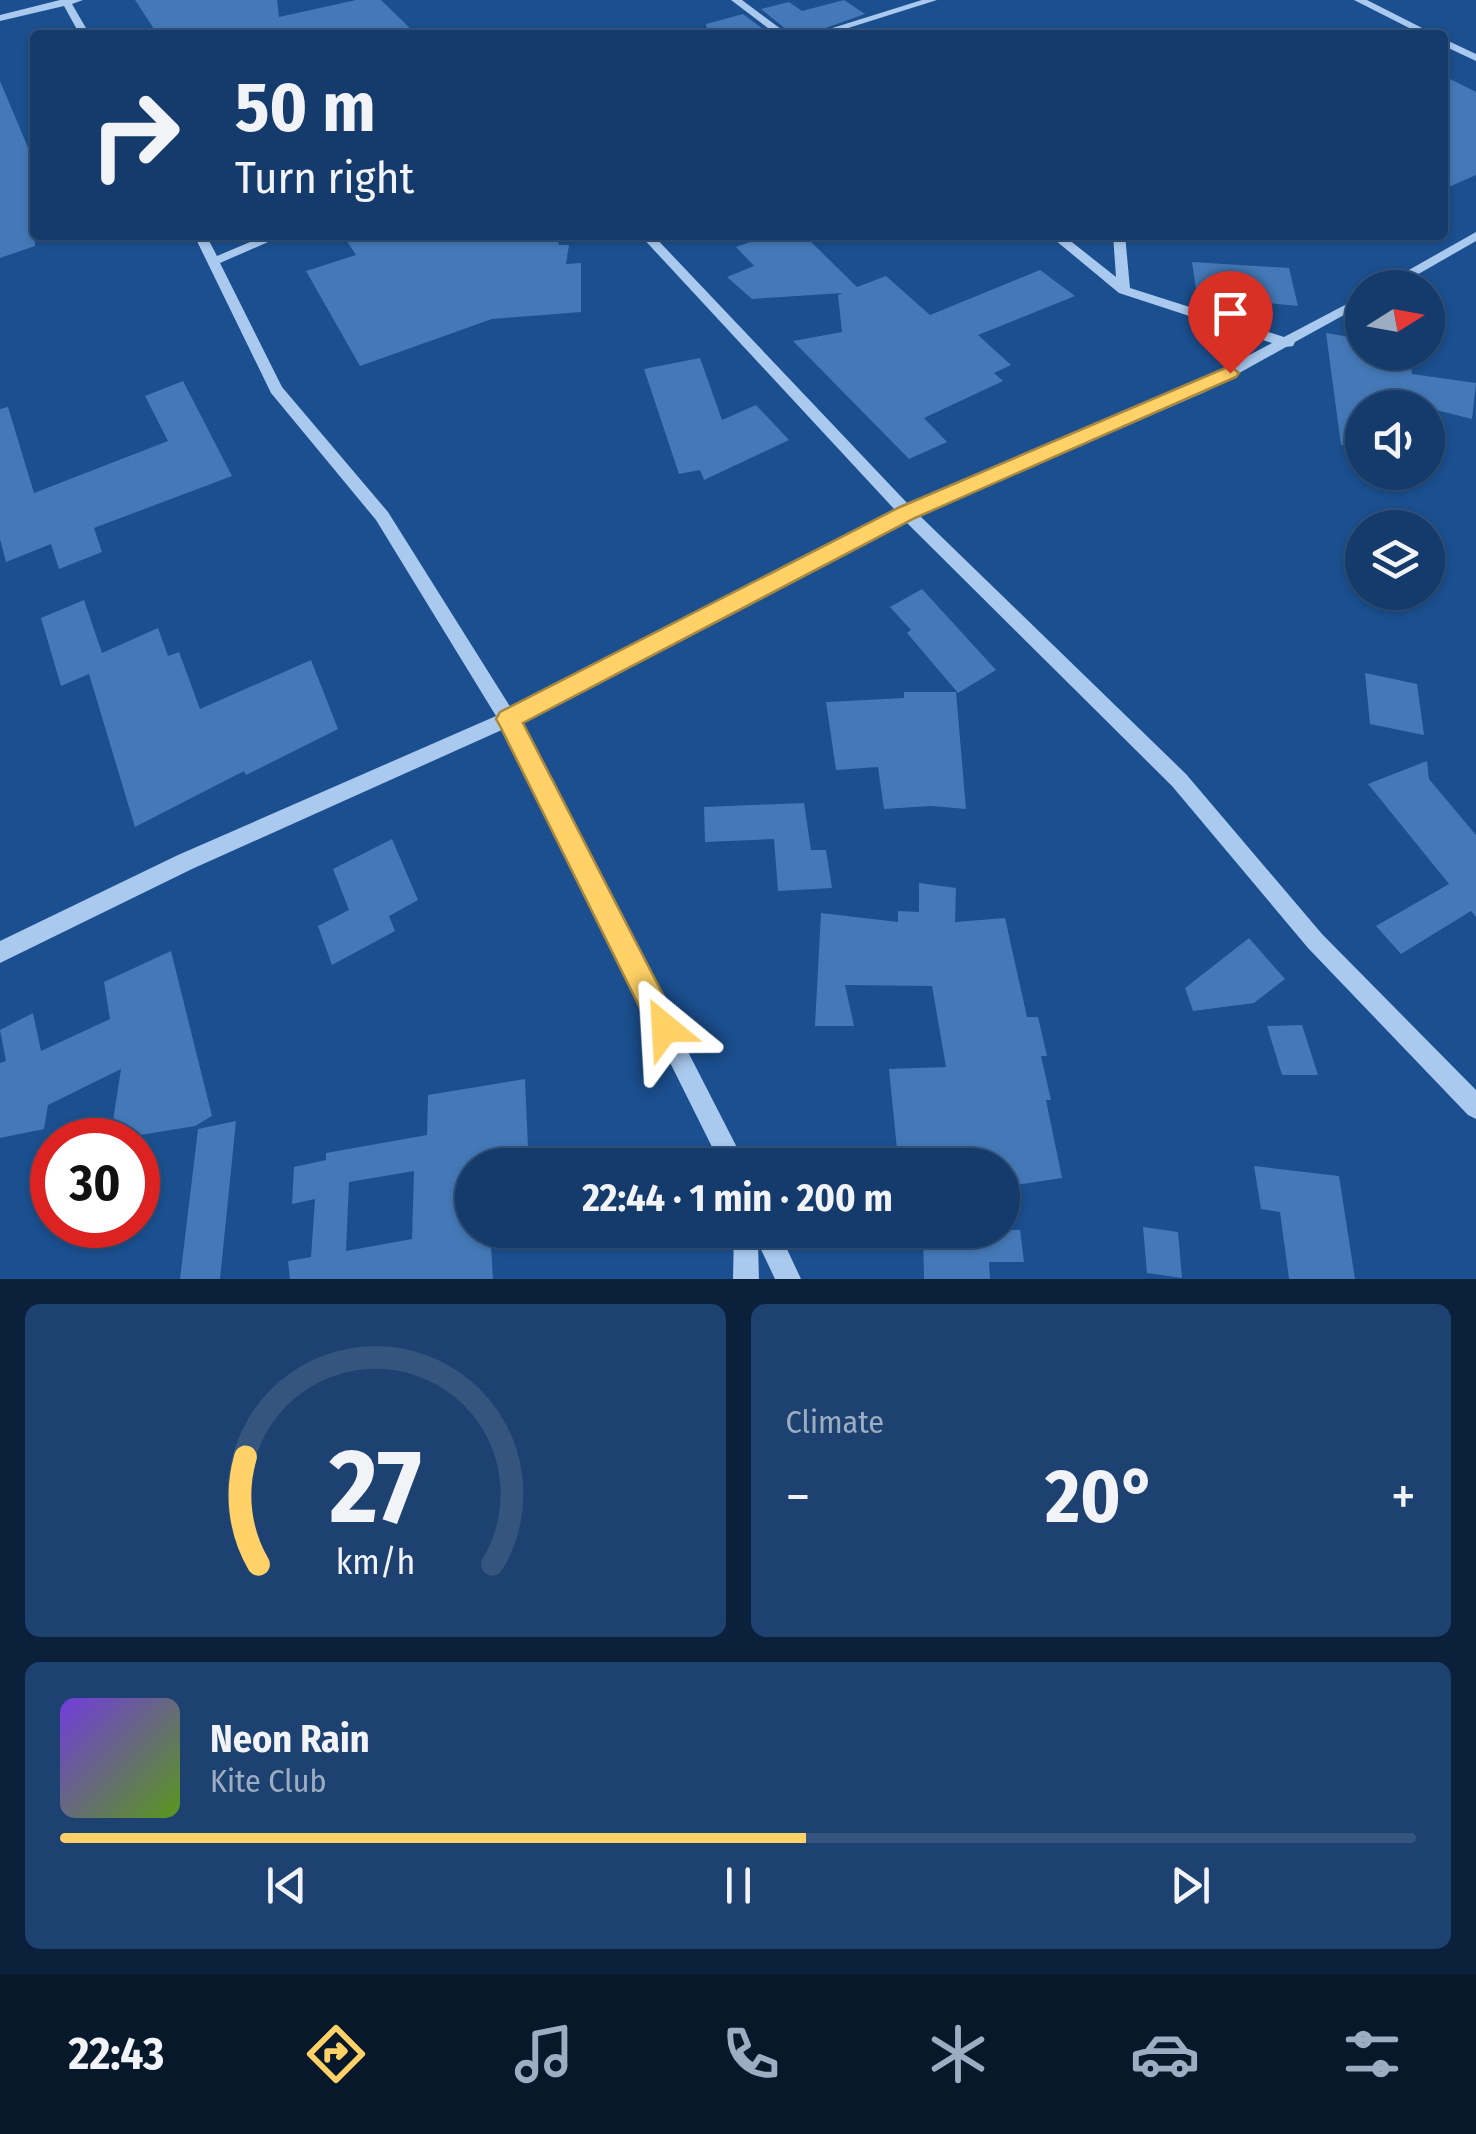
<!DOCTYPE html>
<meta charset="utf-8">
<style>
body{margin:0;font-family:"Fira Sans Condensed",sans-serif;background:#1d4271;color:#f1f3f6;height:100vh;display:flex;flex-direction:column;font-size:38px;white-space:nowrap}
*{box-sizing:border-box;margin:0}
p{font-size:32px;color:#9dadc1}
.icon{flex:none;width:55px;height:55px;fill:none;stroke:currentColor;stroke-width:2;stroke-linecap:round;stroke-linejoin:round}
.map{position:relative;height:1279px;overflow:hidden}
.sheet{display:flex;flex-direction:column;gap:25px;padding:25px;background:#0b203b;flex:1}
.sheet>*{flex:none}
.banner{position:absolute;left:30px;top:30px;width:1418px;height:210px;border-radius:10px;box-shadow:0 2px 8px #0004,0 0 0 2px #33557e;background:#143b6b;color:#f1f3f6;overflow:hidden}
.needle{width:65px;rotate:79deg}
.fabs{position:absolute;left:1345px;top:270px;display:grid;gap:20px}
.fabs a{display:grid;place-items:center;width:100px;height:100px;border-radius:50%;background:#143b6b;box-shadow:0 2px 8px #0004,0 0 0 2px #33557e;font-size:50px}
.speed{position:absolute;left:30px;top:1118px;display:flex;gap:20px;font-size:50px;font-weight:700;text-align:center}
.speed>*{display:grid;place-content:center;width:130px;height:130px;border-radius:50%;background:#143b6b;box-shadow:0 2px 8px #0004,0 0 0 2px #33557e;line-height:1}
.speed .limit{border:15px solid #d22;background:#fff;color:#111}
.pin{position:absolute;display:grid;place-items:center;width:85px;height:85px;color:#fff;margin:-102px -42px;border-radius:50% 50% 50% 0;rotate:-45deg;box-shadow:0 0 10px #0007}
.pin .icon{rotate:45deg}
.me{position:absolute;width:110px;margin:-55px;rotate:333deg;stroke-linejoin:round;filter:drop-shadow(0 0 8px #0008)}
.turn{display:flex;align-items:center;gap:35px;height:210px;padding:0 40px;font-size:45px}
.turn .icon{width:130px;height:130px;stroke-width:2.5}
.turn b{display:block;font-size:70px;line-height:85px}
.big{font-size:75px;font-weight:700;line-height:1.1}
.sheet .card{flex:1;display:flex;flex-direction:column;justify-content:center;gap:15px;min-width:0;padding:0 35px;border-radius:15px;background:#1d4271}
.sheet .dial{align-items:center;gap:0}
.dial svg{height:260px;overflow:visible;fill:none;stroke:#33557e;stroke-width:7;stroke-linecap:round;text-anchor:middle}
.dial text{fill:#f1f3f6;stroke:none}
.song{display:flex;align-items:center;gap:30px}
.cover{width:120px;height:120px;border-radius:15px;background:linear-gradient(135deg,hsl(260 70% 55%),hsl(90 70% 35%))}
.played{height:10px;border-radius:5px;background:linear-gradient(90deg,#ffd166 55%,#33557e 55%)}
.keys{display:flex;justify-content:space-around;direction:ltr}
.heat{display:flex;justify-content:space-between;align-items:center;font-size:55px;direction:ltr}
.sheet .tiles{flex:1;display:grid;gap:25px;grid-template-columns:1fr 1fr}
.card:last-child{grid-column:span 2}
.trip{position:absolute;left:455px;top:1148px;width:565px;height:100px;border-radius:50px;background:#143b6b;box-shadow:0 2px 8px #0004,0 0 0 2px #33557e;font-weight:700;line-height:100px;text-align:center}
.menu{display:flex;height:160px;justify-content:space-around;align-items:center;background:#08182b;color:#9dadc1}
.menu .icon{width:70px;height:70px}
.menu .on{color:#ffd166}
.menu b{font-size:45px;color:#f1f3f6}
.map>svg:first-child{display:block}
</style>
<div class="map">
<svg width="1476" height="1279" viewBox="0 0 1476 1279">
<rect width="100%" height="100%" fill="#1b4f8f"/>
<path fill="#4478b7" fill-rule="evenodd" d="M135,0H277L279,17L356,0H381L417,35H158Z
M844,0L865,14L806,35H793L761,9L789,2L802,11Z
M743,14L771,35H708L706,24Z
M1442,75L1476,92V175L1442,190Z
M0,81L35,164V246L0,258Z
M343,235H557L559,245H569L566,264L581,263V312L492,319L360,366L306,271L356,255Z
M770,235H804L857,287L886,276L930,315L1040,270L1075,296L978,335L1011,365L994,373L1003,381L924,418L947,442L909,459L793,341L842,332L838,295L843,293L752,299L727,277L754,266L736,247Z
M1192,262L1289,268L1298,306L1197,296Z
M1326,333L1362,339V352H1410L1412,374L1476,383L1472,419L1428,408H1362V444L1341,445Z
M700,358L722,420L756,405L789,440L704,480L700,470L679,474L644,369Z
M183,381L232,476L94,528L102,552L59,569L51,544L6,562L0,539V409L8,407L34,493L168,441L145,396Z
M922,589L996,670L958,693L907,633L911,630L890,607Z
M84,600L102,653L158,628L168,656L179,652L200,709L311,660L338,729L246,775L244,771L135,827L89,674L61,686L41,618Z
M1365,673L1417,684L1424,735L1370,724Z
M904,692H956L966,809L931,806L884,809L878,767L836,770L826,702L904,698Z
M1427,761L1429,779L1476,835V917L1471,911L1401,954L1376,926L1449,884L1368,784Z
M804,803L811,850H826L832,888L778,891L774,839L705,842L704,807Z
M392,839L418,900L389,916L395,931L332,965L318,926L349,910L333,869Z
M919,883L956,888L955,922L1005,918L1027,1017H1038L1047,1056H1041L1051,1100H1046L1062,1178L1002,1187V1165H931L930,1159H898L889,1069L946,1067L932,986L845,985L854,1026H815L821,913L898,922V911L919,912Z
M1249,938L1285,979L1254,1003L1193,1011L1185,988Z
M171,951L212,1116L195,1126L110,1140L121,1069L48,1105L44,1129L0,1138V1063L6,1061L0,1030L33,1013L41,1051L110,1019L104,982Z
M1302,1025L1318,1075H1282L1267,1026Z
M525,1079L528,1148L472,1159V1230H490L493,1279H290L288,1261L311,1257L315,1199L292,1204L294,1167L326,1160V1153L427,1135L428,1095ZM414,1171L412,1239L346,1251L349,1182Z
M236,1121L220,1279H180L198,1129Z
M1254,1166L1339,1176L1355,1279H1289L1280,1212L1261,1209Z
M1143,1227L1178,1232L1182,1278L1147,1273Z
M923,1230H1020L1024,1262H989L990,1279H924Z"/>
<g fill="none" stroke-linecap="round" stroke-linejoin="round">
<path fill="#a9c9ee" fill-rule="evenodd" d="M60,0H83L72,4L90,35H80L64,6L0,21V15Z
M731,0H742L789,35H777Z
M922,0H937L826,35H810Z
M1354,0H1367L1436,35H1423Z
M1442,38L1476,54V61L1442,45Z
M1476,232V241L1394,288H1377Z
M194,235H206L217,256L267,235H284L220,263L282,387L388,512L511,708L896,511L640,235H653L909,505L1195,384L1272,343L1119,293L1049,235H1063L1116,277L1113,235H1125L1130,288L1284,337L1362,296V305L1295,342L1293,346L1286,347L1205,392L919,515L1186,774L1322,934L1476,1090V1119L1468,1115L1308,948L1172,786L905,521L519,722L746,1165H721L504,729L192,869L0,963V941L178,855L496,716L376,520L271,393Z
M734,1230H778L801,1279H775L758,1243L759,1279H733Z"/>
</g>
<path fill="#ffd166" stroke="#a68842" stroke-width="2.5" d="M1230,366L1239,373L1236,377L915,518L523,723L675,1018L679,1028L675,1038L665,1042L655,1038L500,726L496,719L500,712L900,507Z"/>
</svg>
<div class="fabs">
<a><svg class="needle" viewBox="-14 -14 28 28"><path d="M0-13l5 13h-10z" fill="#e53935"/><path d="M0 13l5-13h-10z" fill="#9dadc1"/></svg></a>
<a><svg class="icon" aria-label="sound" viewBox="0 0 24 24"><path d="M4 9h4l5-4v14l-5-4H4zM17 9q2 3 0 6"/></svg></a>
<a><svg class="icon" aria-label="layers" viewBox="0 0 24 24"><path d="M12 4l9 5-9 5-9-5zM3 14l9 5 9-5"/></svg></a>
</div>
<div class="speed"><div class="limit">30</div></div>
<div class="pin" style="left:1230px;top:373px;background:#d93025"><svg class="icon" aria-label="arrive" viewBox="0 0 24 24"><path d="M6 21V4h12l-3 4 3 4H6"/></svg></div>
<svg class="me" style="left:665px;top:1028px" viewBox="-20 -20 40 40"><path d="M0-17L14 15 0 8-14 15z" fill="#ffd166" stroke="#fff" stroke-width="4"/></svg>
<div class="trip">22:44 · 1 min · 200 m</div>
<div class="banner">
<div class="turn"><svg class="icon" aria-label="right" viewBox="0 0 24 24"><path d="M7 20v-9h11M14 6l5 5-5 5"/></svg><div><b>50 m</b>Turn right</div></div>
</div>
</div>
<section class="sheet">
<div class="tiles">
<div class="card dial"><svg viewBox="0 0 100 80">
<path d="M14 69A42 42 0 1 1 86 69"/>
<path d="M14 69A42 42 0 0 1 10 36" stroke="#ffd166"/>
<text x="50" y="56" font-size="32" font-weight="700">27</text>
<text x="50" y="72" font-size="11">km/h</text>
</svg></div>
<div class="card"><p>Climate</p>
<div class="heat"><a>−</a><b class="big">20°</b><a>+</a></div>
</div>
<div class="card">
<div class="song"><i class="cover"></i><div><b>Neon Rain</b><p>Kite Club</p></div></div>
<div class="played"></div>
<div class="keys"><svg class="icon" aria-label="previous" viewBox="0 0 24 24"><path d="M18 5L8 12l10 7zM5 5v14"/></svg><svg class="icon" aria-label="pause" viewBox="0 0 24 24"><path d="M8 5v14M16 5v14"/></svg><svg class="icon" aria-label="next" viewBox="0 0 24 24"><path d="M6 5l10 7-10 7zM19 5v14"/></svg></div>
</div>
</div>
</section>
<nav class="menu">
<b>22:43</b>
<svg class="icon on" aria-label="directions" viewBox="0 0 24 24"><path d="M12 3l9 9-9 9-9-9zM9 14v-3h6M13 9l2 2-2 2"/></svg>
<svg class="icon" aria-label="music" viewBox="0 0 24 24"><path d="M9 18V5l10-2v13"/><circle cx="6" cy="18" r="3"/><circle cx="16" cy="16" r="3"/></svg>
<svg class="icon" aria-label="phone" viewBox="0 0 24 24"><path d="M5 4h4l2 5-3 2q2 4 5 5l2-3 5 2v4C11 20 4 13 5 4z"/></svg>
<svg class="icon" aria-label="climate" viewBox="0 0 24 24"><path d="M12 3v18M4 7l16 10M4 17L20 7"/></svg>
<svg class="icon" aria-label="car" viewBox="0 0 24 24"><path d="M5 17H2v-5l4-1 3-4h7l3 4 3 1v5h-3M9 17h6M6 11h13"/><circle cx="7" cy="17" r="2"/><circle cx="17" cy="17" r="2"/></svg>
<svg class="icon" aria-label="filters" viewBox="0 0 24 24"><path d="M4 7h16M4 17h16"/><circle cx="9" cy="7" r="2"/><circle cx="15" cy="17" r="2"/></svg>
</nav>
